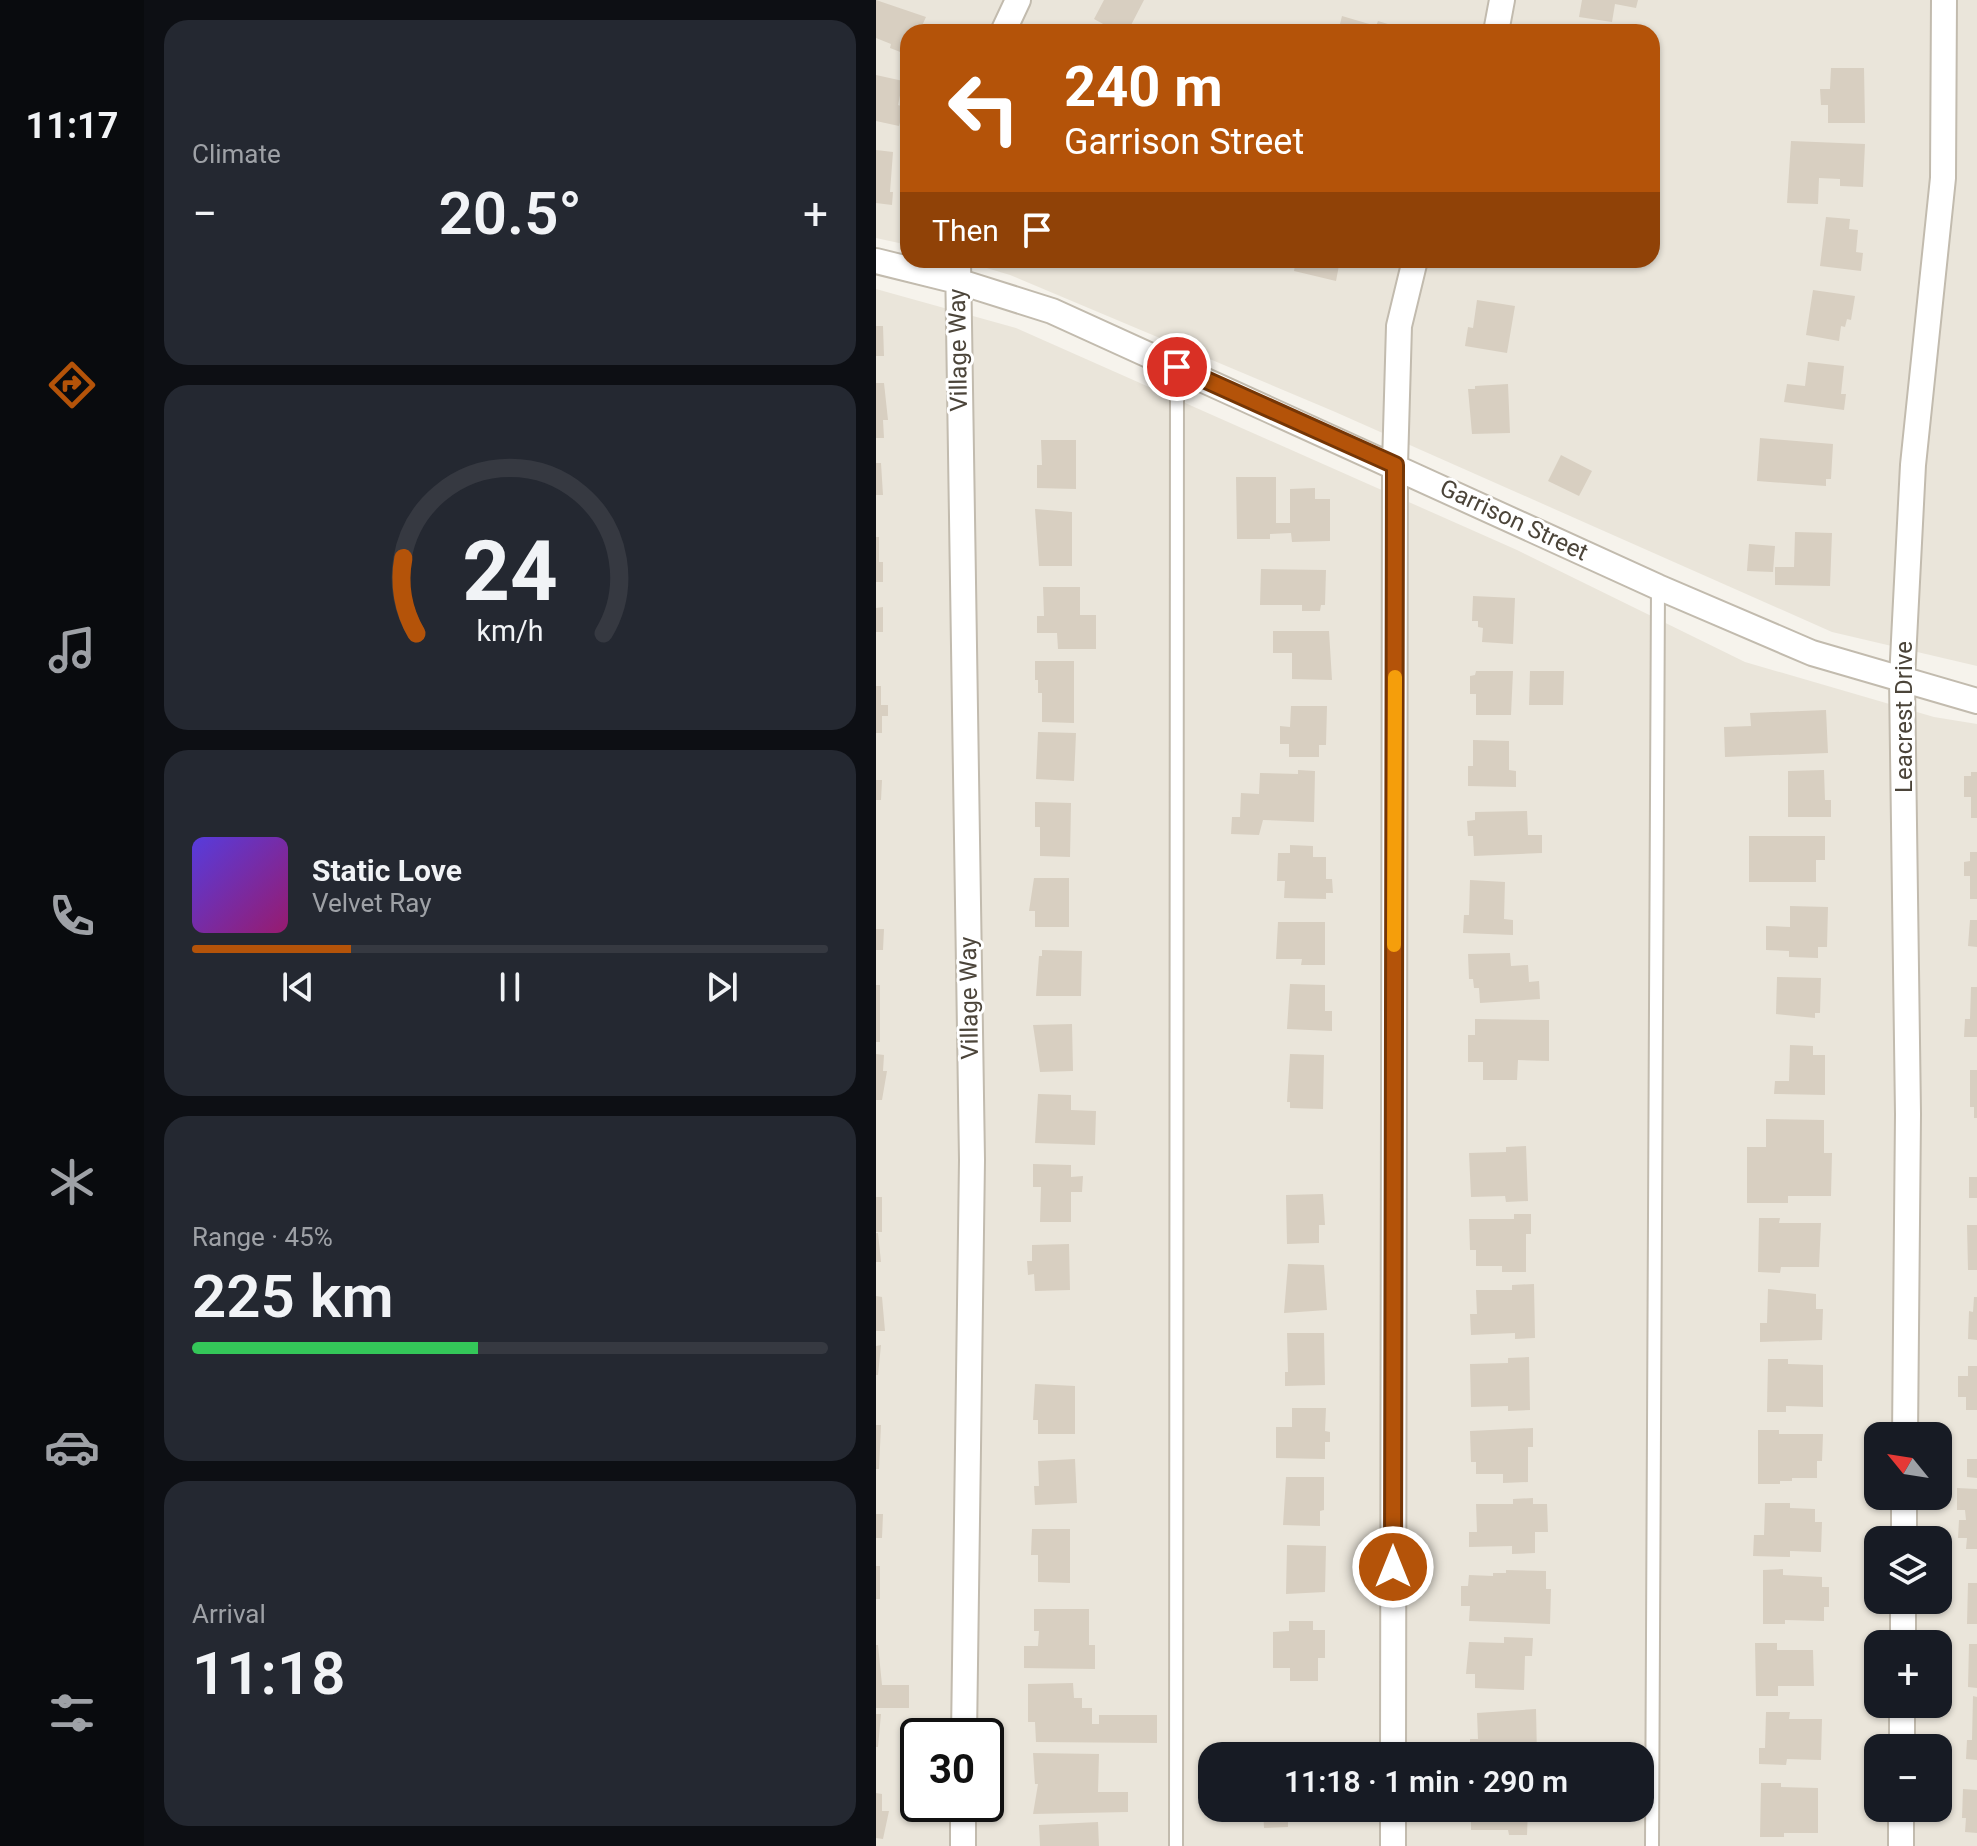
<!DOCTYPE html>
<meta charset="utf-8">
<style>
body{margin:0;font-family:Roboto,sans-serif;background:#242831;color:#f1f3f6;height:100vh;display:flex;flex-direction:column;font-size:30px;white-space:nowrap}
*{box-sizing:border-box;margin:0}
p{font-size:26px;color:#9ea1a6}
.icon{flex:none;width:44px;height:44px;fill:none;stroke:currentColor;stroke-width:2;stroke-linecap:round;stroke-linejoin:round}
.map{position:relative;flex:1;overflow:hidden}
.details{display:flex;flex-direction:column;gap:20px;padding:20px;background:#0d0f14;width:732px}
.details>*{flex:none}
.top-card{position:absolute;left:24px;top:24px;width:760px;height:244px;border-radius:24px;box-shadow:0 2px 6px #0004;background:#b45309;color:#fff;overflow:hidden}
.needle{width:52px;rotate:300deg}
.fabs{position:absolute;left:988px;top:1422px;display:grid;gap:16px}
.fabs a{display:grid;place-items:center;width:88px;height:88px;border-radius:16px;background:#171b24;box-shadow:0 2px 6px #0004;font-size:40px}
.speed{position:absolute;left:24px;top:1718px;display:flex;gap:16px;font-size:40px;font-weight:700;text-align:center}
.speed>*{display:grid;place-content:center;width:104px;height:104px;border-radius:50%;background:#171b24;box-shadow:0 2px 6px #0004;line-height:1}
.speed .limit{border:4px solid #111;border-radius:12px;background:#fff;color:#111}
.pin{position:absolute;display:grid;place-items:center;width:68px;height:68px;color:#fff;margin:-34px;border:4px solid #fff;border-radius:50%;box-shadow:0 2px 8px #0007}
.me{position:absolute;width:88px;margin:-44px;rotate:0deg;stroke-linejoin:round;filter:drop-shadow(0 0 6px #0008)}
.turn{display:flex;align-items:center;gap:28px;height:168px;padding:0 32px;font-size:36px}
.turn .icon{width:104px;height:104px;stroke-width:2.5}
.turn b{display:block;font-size:56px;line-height:68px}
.then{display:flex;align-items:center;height:76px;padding:0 32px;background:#0003;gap:16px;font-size:30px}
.big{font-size:60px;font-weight:600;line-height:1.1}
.details .card{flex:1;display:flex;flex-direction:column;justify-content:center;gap:12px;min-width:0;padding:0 28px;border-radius:24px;background:#242831}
.details .dial{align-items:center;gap:0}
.dial svg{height:208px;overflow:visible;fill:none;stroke:#363941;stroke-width:7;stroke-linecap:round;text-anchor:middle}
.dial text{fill:#f1f3f6;stroke:none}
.song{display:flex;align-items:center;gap:24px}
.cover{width:96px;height:96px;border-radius:12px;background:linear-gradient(135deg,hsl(250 70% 55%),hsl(320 70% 35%))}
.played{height:8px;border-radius:4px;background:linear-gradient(90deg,#b45309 25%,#363941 25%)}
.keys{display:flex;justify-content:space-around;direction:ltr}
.heat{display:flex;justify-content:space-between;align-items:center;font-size:44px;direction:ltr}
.charge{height:12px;border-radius:6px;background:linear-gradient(90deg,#34c759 45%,#363941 0)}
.trip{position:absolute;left:322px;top:1742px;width:456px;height:80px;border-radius:24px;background:#171b24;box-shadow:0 2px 6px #0004;font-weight:600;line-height:80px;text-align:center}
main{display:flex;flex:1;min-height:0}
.tabs{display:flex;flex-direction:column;width:144px;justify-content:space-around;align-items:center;background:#090b0e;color:#9ea1a6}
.tabs .icon{width:56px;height:56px}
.tabs .current{color:#b45309}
.tabs b{font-size:36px;color:#f1f3f6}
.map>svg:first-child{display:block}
</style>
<main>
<nav class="tabs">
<b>11:17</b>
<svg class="icon current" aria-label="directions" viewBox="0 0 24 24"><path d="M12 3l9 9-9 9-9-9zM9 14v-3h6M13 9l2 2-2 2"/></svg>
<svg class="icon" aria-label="music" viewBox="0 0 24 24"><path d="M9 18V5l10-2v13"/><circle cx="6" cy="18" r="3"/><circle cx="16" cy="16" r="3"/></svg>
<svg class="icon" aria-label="phone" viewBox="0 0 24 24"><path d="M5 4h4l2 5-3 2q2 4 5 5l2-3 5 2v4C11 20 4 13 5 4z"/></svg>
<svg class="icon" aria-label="climate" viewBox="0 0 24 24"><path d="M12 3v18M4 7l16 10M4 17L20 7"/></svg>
<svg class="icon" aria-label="car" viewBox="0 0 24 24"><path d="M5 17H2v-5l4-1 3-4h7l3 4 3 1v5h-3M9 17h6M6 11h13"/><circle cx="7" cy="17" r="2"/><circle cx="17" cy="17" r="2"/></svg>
<svg class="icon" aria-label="filters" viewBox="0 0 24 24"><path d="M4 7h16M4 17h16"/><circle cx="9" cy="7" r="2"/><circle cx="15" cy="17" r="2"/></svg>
</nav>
<section class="details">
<div class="card"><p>Climate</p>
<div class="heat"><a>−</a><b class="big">20.5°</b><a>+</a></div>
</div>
<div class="card dial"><svg viewBox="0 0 100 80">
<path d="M14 69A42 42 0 1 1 86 69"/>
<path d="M14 69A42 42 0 0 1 9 40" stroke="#b45309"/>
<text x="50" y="56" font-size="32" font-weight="700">24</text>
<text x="50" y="72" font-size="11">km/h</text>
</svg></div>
<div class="card">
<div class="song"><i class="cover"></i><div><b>Static Love</b><p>Velvet Ray</p></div></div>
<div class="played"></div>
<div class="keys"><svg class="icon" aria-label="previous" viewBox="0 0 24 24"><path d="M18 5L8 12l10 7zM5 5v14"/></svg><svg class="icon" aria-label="pause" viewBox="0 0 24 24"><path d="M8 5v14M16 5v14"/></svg><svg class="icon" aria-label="next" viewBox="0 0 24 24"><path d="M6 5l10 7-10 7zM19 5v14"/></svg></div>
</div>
<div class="card"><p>Range · 45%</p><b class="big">225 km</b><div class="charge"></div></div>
<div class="card"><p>Arrival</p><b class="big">11:18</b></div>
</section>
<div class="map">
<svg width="1101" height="1846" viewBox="0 0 1101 1846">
<rect width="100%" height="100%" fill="#f6f3ec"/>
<path fill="#eae5da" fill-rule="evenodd" d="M0,0H1101V666L956,632L457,411L134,275L84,260H776V32H32V245L0,238Z
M0,289L140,328L641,550L869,662L1058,717L1101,724V1846H0ZM1002,1436H1062V1496H1002ZM1002,1540H1062V1600H1002ZM1002,1644H1062V1704H1002ZM42,1736H110V1804H42ZM1002,1748H1062V1808H1002ZM336,1756H764V1808H336Z"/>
<path fill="#d8cfc1" d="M0,0L50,17L43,32H32V55L14,48L15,44L0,38Z
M228,0H268L253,29L243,24L240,31L218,19Z
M706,0H762L760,8L739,4L736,22L703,17Z
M466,16L500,26L502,21L525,28L524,32H462Z
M704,26L723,31V32H697L698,29L703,30Z
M955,68H988L989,123H952V105H945L944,89H954Z
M0,75L27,81L22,105L28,107L23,126L0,121Z
M915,141L989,144L987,187L964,186V179L943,178L942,204L911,203Z
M0,150L17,152L14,192H17L16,205L0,203Z
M950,217L974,219L973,229L982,230L980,252L987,253L985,271L944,266Z
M420,260H464L460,281L418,271Z
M937,290L979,296L975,320L971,319L969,327L965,326L963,341L930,335Z
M601,300L639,306L631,353L589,346L592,327L597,328Z
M0,326H7L8,356H0Z
M932,362L968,366L965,394H970L968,410L908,402L911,384L929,386Z
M0,383H8L12,420H7L8,438H0Z
M632,384L634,433L596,434L592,389H599V386Z
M884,438L957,444L955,479H950V486L881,481Z
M165,440H200V489L161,488V465H166Z
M685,455L716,471L703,496L672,481Z
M0,463H5L7,495H0Z
M360,477H400V523H414V489L439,488V499H454V541L416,542L415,533L394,534V539H361Z
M159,509L196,512V566H163Z
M919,532L956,533L954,586L899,585V567H918Z
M0,537H3V562H7V582H0Z
M873,544L899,546L897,572L871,571Z
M385,569L450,570L449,605H445L444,611H426V605H384Z
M167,587H204V615H220V649H182L181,633H161V616H168Z
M597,596L639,598L637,644L606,642L607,628L602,627V621H596Z
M7,607V632H0V608Z
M397,631H453L456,680L416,679V653H397Z
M159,661H198V723L166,722V693H162V680H159Z
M600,671H637L635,715H600V694H594V676L599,675Z
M654,671H688L687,705H653Z
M0,686H5V705H12V716H6V733H0Z
M415,706H451L450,745H443V757H413V744H404V726L414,727Z
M950,710L952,753L849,757L848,727L875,726L874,713Z
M162,732L200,733L198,781L160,779Z
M597,740L633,741V770L640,771V787L592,786V766H597Z
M422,770L439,771L438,822L387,820L383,835L355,834L356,817H364L365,793L383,794L384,773L422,774Z
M948,770L949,800H955V817H912V771Z
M1095,772H1101V818H1095V797H1088V776H1095Z
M0,780H6L5,800H0Z
M159,802L195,803L194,857L164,856V827H159Z
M651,811L652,835H666V853L598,856L597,836H592L591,821L599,820V812Z
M873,836H949V860H940V882H873Z
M414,845L437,846V857H450V879H456L457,893H450V899L408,898L409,881H401L402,853H414Z
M1094,852H1101V899H1094V876H1088V862L1094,861Z
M158,878H193V927H159V911H153Z
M594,880L629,882L628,919L637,920V935L587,933L588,915H593Z
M914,906L952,907L951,947H942V958L913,957V951L890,950V926L914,927Z
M1094,920H1101V947L1092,946Z
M402,922H449V965H425L426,959H400Z
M0,929H8L7,950H0Z
M166,950L206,951L205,996H160L163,956H166Z
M634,953L635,966L652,965L653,982L663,981L664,999L604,1003L603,988H598L597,979H593L592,954Z
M901,977L945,978L944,1013H939V1018L900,1014Z
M414,984L449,985V1011H456V1031L411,1029Z
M0,985H4V1042H0Z
M1095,987H1101V1037H1088L1089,1019H1094Z
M599,1019L673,1020V1061L642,1060L641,1080H607V1062H592V1035H599Z
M196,1024L197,1071L164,1072L157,1025Z
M914,1045L937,1046V1055H949V1095L898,1094L899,1081H913Z
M0,1054L8,1055L7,1071H11L6,1100H0Z
M414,1054L448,1055L447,1109L414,1108V1102H411Z
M1094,1070H1101V1118H1098V1107H1094Z
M162,1094L195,1095V1110L220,1111L219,1145L159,1143Z
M890,1119L948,1120V1153H956L955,1196H912V1203H871V1147H890Z
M650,1146L652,1201L630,1202L629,1196L595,1197L593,1153L630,1152V1147Z
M157,1164L195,1165V1177L207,1176L206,1192H195V1222H164L165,1187H157Z
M1093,1177H1101V1198H1093Z
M447,1194L449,1225H443V1243L411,1244L410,1195Z
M0,1197H6V1232H0Z
M638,1214H655V1234H650V1272H626V1266H600V1250H594L593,1219H638Z
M883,1218H904L903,1223H945L943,1267H905L904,1273L882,1272Z
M1091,1225H1101V1270H1092Z
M0,1233H2L5,1262H0Z
M193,1244L194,1290L159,1291L158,1274L152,1275L151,1261H156V1245Z
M412,1264L448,1265L451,1310L408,1313Z
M658,1284L659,1338L639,1339V1333L595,1335L594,1314H601L600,1290H636V1285Z
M892,1289L940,1294V1309H947L946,1340L884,1342V1323H891Z
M0,1296L6,1297L9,1331H0Z
M1098,1297H1101V1340L1092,1339L1093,1311L1097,1312Z
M411,1333H448L449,1385L409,1386V1372H412Z
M5,1345L2,1375H0V1346Z
M653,1357L654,1410L632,1411V1406L595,1407L594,1364L632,1363V1358Z
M892,1359H912V1364L947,1365V1407L910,1406V1412H891Z
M1092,1366H1101V1410H1090V1397H1082V1376H1092Z
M159,1384L199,1386V1434H162V1420H157Z
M416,1408H450L449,1431L454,1432V1442H449V1459L400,1458V1427H416Z
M0,1425H5L3,1469H0Z
M657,1428V1447H652V1482L627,1483V1474H600V1462H595L594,1431Z
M882,1430H903V1434H947L946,1461H941V1478H916V1481H904V1484H882Z
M199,1459L201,1503L159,1505L158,1486H163L162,1461Z
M1091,1459H1101V1478L1091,1477Z
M410,1477H448V1510L444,1511V1526L407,1525Z
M1081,1488L1101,1489V1549H1090L1091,1538H1082L1083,1520H1090L1089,1510H1081Z
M657,1498V1504H671L672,1532H659V1553L636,1554V1546L593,1547V1532H601L600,1504H637V1499Z
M889,1503H914V1508L939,1509V1522H946L945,1552L914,1551V1557L877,1556L878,1535H888Z
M0,1514H7L6,1538H0Z
M156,1529H194V1583L162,1582V1555H155Z
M411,1545L450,1546L449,1592L410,1594Z
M0,1566H4V1599H0Z
M907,1569V1575L946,1577V1587H953V1607H948V1621L909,1620V1624H887V1570Z
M630,1570L670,1571V1589H675L674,1624L593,1621L594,1606H585V1586H592L593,1575L617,1576V1573H630Z
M1092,1583H1101V1624H1091Z
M158,1609H213V1645H219V1669L148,1668V1646H162L163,1631H158Z
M413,1621H437V1630H449V1658H442V1681H414V1668H397V1632L413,1631Z
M628,1637L657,1638L656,1656H649L648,1690L599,1688V1674H590L593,1642L628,1643Z
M879,1643H901V1650H937L938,1686H902V1696H880Z
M1093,1644H1101V1688L1092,1687Z
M0,1645H2L6,1685H33V1708H0Z
M197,1683L198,1698H206V1708H216V1724H223V1715H281V1743L160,1742L159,1722H152V1684Z
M1097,1696L1101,1697V1760L1090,1759L1091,1740H1096Z
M660,1709L661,1756H594V1739H602L601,1713Z
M890,1712H914L913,1719H946L945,1760L911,1759L910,1765L883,1764V1748H889Z
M0,1714H5L2,1747H0Z
M157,1753L223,1754L222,1792H252V1812L157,1814L162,1784H159Z
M885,1783H905V1787L942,1788V1833H908V1837H884Z
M1087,1789L1101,1790V1833L1089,1832L1090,1818H1086Z
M0,1793L6,1794V1811H13L7,1839L0,1838Z
M387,1808H443V1811L412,1812V1827L388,1828Z
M595,1808H652L651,1835H633L632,1830H595Z
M222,1822L223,1846H164L163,1825Z"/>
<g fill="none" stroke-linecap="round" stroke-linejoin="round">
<defs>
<path id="service" d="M300,1846L301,367
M776,1846L782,587"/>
<path id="minor" d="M127,32L142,0
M620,32L626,0
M82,260L96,1160L88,1736
M0,261L81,281L176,311L782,587L936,653L1101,701
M1029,1436L1032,1114L1026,679L1037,465L1067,178L1068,0
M1028,1540V1496
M1027,1644V1600
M1026,1748V1704
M517,1756L519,465L523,326L539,260
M87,1846V1804
M517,1846V1808
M1025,1846V1808"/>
</defs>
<use href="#service" stroke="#c2bbae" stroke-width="16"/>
<use href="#minor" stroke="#c2bbae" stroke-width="28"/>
<use href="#service" stroke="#fff" stroke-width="12"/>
<use href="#minor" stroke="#fff" stroke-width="24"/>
</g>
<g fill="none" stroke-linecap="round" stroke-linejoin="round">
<defs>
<path id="route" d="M301,367L519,465L517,1567"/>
</defs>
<use href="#route" stroke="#753606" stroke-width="20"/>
<use href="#route" stroke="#b45309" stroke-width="14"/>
<path stroke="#f59e0b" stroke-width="14" d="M518,945L519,677"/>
</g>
<g text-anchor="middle" stroke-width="6" stroke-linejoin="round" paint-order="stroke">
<g font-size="24" fill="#4b4439" stroke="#fff">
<text transform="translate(82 350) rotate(-91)" y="8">Village Way</text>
<text transform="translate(638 520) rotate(25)" y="8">Garrison Street</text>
<text transform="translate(1028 717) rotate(-90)" y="8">Leacrest Drive</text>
<text transform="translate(93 998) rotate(-91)" y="8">Village Way</text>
</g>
</g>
</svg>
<div class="fabs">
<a><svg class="needle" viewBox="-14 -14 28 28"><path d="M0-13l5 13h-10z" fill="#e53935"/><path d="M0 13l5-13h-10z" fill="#9ea1a6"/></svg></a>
<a><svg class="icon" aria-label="layers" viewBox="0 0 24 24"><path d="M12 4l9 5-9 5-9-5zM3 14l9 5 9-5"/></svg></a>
<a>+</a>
<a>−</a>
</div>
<div class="speed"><div class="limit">30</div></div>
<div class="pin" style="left:301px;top:367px;background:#d93025"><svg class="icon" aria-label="arrive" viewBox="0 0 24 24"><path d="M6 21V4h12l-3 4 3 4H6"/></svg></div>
<svg class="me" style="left:517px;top:1567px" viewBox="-20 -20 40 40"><circle r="17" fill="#b45309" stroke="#fff" stroke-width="3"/><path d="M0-11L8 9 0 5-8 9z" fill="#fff"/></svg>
<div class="trip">11:18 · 1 min · 290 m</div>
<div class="top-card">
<div class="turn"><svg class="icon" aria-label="left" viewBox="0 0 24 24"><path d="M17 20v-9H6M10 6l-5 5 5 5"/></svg><div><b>240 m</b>Garrison Street</div></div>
<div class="then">Then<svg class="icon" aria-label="arrive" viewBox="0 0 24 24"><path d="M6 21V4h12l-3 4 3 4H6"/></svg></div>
</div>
</div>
</main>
